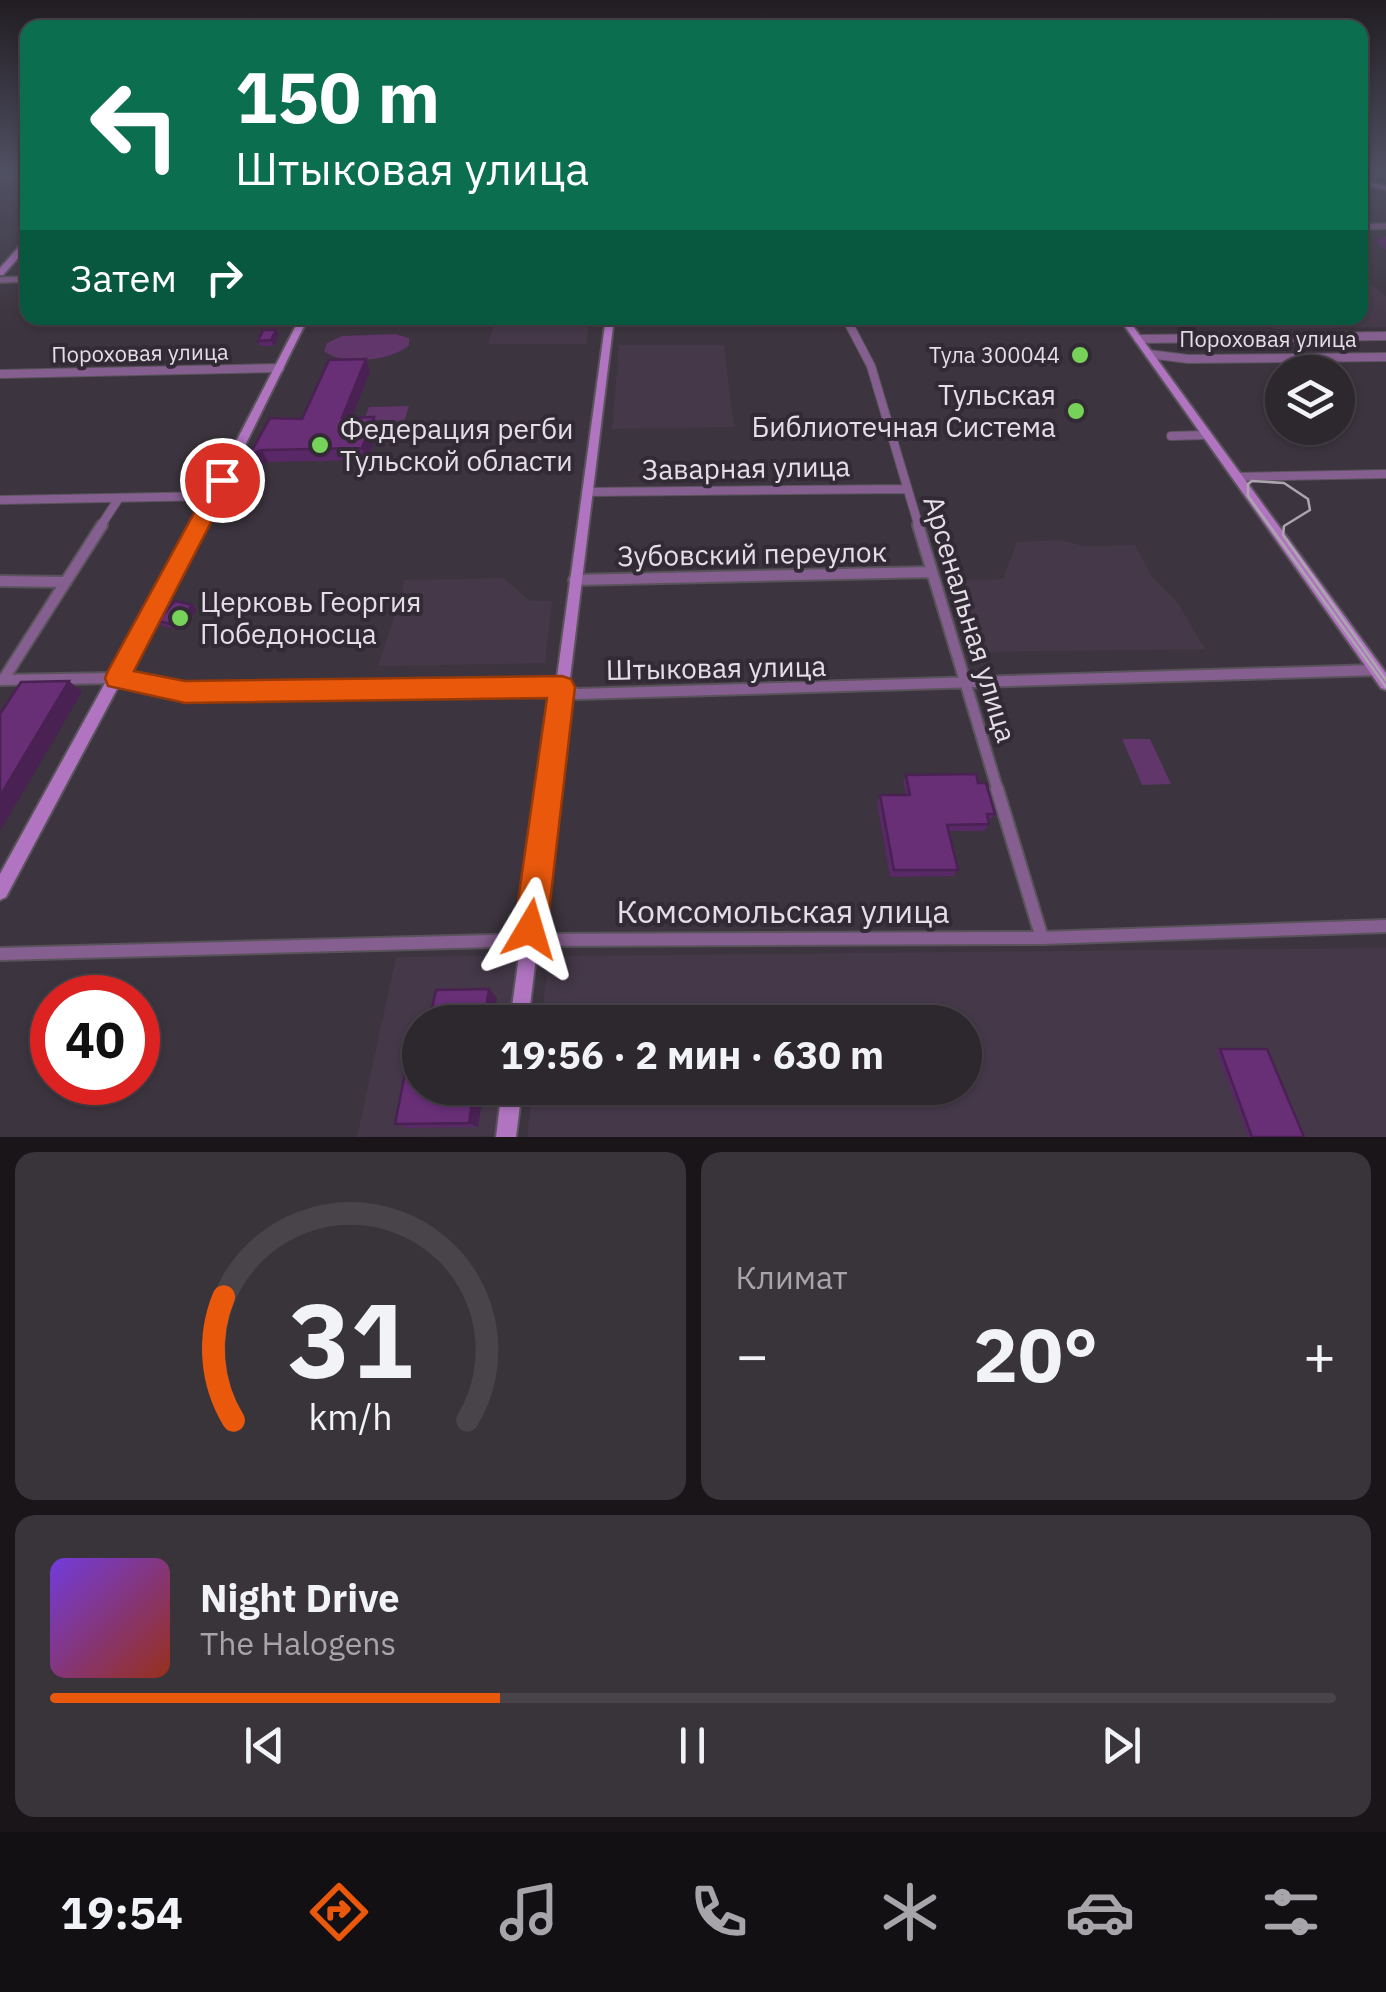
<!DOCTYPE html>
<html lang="ru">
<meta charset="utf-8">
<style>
body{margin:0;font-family:"IBM Plex Sans",sans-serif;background:#39333a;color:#f1f3f6;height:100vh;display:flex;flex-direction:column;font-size:38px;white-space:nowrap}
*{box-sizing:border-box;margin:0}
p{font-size:32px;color:#a7a5aa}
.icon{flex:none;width:55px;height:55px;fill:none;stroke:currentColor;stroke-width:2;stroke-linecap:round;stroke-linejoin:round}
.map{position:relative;height:1137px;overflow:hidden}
.side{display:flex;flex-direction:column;gap:15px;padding:15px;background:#191519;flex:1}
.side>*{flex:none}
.hud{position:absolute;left:20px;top:20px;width:1348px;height:305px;border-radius:20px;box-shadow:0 2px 8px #0004,0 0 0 2px #48444a;background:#0b6e4f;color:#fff;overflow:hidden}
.buttons{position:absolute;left:1265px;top:355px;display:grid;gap:20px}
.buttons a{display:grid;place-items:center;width:90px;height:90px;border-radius:50%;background:#2d272e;box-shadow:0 2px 8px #0004,0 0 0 2px #48444a;font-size:50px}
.speed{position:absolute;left:30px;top:975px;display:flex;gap:20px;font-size:50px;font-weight:700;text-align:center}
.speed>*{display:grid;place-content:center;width:130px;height:130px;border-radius:50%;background:#2d272e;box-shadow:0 2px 8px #0004,0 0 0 2px #48444a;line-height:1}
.speed .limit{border:15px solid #d22;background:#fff;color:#111}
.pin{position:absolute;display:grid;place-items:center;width:85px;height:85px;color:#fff;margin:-42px;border:5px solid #fff;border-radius:50%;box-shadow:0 2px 10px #0007}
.me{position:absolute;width:110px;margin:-55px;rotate:7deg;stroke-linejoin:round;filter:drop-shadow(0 0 8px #0008)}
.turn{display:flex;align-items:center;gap:35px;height:210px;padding:0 50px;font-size:45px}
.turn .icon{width:130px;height:130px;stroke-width:2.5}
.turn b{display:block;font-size:70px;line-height:85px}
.then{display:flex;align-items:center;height:95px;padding:0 50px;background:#0003;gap:20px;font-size:38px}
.big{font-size:75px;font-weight:700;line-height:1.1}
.side .widget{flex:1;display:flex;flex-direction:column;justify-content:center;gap:15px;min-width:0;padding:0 35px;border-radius:20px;background:#39333a}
.side .dial{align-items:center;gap:0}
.dial svg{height:260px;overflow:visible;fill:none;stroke:#48444a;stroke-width:7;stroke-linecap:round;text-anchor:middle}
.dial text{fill:#f1f3f6;stroke:none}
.song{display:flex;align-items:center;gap:30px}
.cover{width:120px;height:120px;border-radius:15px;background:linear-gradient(135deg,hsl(260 70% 55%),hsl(10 70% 35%))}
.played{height:10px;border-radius:5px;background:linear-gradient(90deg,#ea580c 35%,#48444a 35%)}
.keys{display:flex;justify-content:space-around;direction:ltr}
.heat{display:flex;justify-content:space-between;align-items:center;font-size:55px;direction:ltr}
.side .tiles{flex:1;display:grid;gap:15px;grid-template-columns:1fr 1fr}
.widget:last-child{grid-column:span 2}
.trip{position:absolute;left:402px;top:1005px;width:580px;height:100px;border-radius:50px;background:#2d272e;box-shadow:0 2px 8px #0004,0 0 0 2px #48444a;font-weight:700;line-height:100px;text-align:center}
.dock{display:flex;height:160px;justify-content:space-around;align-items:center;background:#121012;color:#a7a5aa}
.dock .icon{width:70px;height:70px}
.dock .selected{color:#ea580c}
.dock b{font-size:45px;color:#f1f3f6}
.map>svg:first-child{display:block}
</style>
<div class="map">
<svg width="1386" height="1137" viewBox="0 0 1386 1137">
<rect width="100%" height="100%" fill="#3c343e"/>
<path fill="#453949" d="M1360,275L1386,296V327L1275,329L1264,318H1360Z
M496,318H590L586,344H488Z
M619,345H724L734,427L612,429Z
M1060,540L1084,546L1135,545L1152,577L1177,602L1205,649L971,652L947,581L1003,579L1017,542Z
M503,578L530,601H552L545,663L378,666L397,607L401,605L404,580Z
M1386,948V1137H527L533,1088H965V1022H541L549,956Z
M521,955L513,1022H420V1088H505L500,1136L357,1137L396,957Z"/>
<path fill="#60366b" d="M395,334L409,338V345C393,361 341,366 324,351L327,343L342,336Z
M409,406L397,443L379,444L387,420H364L369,407Z
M1122,739H1150L1171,784L1142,785Z"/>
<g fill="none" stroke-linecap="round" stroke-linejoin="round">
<defs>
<path id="street-far3" d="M1360,227L1386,226
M0,280L28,279
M847,318L850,327"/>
<path id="street-far2" d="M849,324L871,366L919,527
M1138,339L1386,336
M1149,354L1188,359L1386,357
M0,374L280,368
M1171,436L1207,435
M1237,477L1386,474
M586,492L905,489
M0,500L214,496
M100,527L119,498"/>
<path id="street-far1" d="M918,525L998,791
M574,580L930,572
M0,581L66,582
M0,680L117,678L185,692L562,687L577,694L1376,670
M3,680L102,525"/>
<path id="street" d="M997,789L1042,938
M0,954L529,940L1042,938L1386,926"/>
<path id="secondary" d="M1360,180L1386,186V190L1360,184Z
M25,240H28V247L3,275H0V268Z
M300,318H308L220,496L6,897L0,900V874L208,496Z
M606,318H614L528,1022H510Z
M1119,318H1127L1386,673V690L1381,688Z
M502,1088H522L516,1137H496Z"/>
</defs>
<use href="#street-far3" stroke="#5a535c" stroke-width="8"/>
<use href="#street-far2" stroke="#5a535c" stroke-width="10"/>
<use href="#street-far1" stroke="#5a535c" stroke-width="14"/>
<use href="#street" stroke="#5a535c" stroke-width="16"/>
<use href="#secondary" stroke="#5a535c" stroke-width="4"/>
<use href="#street-far3" stroke="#855f8f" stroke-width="5"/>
<use href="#street-far2" stroke="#855f8f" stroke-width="8"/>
<use href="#street-far1" stroke="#855f8f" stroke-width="10"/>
<use href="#street" stroke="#855f8f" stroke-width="12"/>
<use href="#secondary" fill="#b074c1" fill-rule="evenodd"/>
<path stroke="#aca6ae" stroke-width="2.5" d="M1386,680L1283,535L1284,526L1310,510L1308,499L1284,483L1252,481L1248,484V496L1386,687"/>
</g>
<path fill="#592866" d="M1380,237H1386V250L1376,242Z
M279,335L274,346H260L258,341Z
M366,359L370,371L352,418L379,429L367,460L268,462L257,466L250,454L302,419Z
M197,610L180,630L162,626L158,621Z
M906,775L978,783L995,814L989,821V824L984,831H948L958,870L953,876L890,877L877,803L880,795H906L903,782Z
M1220,1049L1304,1137H1248L1216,1050Z
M420,1088H484L478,1127L408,1128L395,1124Z"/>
<path fill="#492153" d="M276,330L279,335L274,346L271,340Z
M366,359L370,371L347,430L342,418Z
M374,417L379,429L367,460L362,448Z
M262,450L268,462L257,466L250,454Z
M192,605L197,610L180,630L175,625Z
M69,681L82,692L0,831V796Z
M489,989L497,998L493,1022H484Z
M474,1088H484L478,1127L469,1123Z"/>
<path fill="#682f77" stroke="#492153" stroke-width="2.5" d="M263,330H276L271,340L258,341Z
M366,359L342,418L374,417L362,448L262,450L250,454L270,418L302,419L329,360Z
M175,601L192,605L175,625L158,621Z
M69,681L0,796V714L21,682Z
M976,774L978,783H986L995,814H987L989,824L947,825L958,870H894L880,795H910L906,775Z
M489,989L484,1022H429L436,990Z
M1220,1049H1267L1304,1137H1252Z
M408,1058H420V1088H474L469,1123L395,1124Z"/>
<linearGradient id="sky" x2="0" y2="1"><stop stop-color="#211d22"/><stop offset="0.52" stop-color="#505063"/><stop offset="1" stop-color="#505063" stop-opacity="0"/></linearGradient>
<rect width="1386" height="332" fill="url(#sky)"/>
<path fill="#ea580c" stroke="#983908" stroke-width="2.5" d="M222,473L233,480L134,671L185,681L562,676L571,679L575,687L547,929L542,940L530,945L519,940L514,929L547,698L185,703L108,686L105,678L108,671L212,480Z"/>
<g fill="#77d259" stroke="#322a34" stroke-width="4">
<circle cx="1080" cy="355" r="10"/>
<circle cx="1076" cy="411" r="10"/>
<circle cx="320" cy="445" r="10"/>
<circle cx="180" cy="618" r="10"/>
</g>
<g text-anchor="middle" stroke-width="8" stroke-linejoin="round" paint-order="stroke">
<g font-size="22" fill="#e4dfe6" stroke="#322a34">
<text x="1268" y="347">Пороховая улица</text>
<text transform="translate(140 353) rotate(-1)" y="8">Пороховая улица</text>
</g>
<g font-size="22" fill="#e4dfe6" stroke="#322a34" text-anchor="end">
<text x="1060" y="363">Тула 300044</text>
</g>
<g font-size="28" fill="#e4dfe6" stroke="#322a34" text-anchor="start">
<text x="1056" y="405" text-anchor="end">Тульская<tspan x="1056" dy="32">Библиотечная Система</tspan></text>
<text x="340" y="439">Федерация регби<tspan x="340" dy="32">Тульской области</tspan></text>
<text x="200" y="612">Церковь Георгия<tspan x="200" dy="32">Победоносца</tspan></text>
</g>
<g font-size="28" fill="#e4dfe6" stroke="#322a34">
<text transform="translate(746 468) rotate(-1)" y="10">Заварная улица</text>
<text transform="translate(752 554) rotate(-1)" y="10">Зубовский переулок</text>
<text transform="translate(970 619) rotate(73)" y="10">Арсенальная улица</text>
<text transform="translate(716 668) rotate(-1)" y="10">Штыковая улица</text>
</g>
<g font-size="32" fill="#e4dfe6" stroke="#322a34">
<text x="783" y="923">Комсомольская улица</text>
</g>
</g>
</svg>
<div class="buttons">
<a><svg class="icon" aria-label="layers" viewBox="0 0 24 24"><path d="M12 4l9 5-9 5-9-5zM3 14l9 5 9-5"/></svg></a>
</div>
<div class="speed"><div class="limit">40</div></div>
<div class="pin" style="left:222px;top:480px;background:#d93025"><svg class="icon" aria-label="arrive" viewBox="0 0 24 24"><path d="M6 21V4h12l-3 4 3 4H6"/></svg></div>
<svg class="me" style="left:530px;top:929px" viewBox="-20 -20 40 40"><path d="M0-17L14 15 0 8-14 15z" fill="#ea580c" stroke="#fff" stroke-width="4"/></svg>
<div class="trip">19:56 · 2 мин · 630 m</div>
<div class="hud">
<div class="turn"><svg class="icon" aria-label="left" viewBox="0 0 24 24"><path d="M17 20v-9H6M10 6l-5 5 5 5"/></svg><div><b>150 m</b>Штыковая улица</div></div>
<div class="then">Затем<svg class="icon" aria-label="right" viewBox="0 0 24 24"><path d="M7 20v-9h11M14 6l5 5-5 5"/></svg></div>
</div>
</div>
<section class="side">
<div class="tiles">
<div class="widget dial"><svg viewBox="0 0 100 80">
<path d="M14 69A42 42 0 1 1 86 69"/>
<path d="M14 69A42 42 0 0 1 11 31" stroke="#ea580c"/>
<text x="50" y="56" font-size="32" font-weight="700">31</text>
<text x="50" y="72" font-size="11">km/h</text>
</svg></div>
<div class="widget"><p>Климат</p>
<div class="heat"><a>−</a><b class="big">20°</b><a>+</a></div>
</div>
<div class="widget">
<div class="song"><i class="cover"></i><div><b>Night Drive</b><p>The Halogens</p></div></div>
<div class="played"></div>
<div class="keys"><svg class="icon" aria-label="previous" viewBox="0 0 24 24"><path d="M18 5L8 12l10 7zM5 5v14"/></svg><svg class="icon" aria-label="pause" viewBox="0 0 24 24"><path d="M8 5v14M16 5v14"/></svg><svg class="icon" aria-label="next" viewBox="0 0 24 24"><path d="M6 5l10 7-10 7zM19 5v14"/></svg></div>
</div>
</div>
</section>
<nav class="dock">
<b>19:54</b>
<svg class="icon selected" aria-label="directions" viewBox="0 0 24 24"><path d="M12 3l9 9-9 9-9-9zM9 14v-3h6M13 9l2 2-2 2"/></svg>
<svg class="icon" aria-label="music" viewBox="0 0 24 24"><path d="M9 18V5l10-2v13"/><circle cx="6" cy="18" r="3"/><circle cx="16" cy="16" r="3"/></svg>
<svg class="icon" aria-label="phone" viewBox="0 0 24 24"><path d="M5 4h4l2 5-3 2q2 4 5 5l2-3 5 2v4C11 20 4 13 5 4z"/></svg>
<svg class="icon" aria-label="climate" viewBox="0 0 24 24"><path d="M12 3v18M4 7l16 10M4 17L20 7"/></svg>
<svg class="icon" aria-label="car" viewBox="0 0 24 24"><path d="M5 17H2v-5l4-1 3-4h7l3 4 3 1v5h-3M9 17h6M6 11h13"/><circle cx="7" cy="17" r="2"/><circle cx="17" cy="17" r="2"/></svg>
<svg class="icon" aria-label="filters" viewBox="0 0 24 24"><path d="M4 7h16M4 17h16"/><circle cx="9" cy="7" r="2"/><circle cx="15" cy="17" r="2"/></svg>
</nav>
